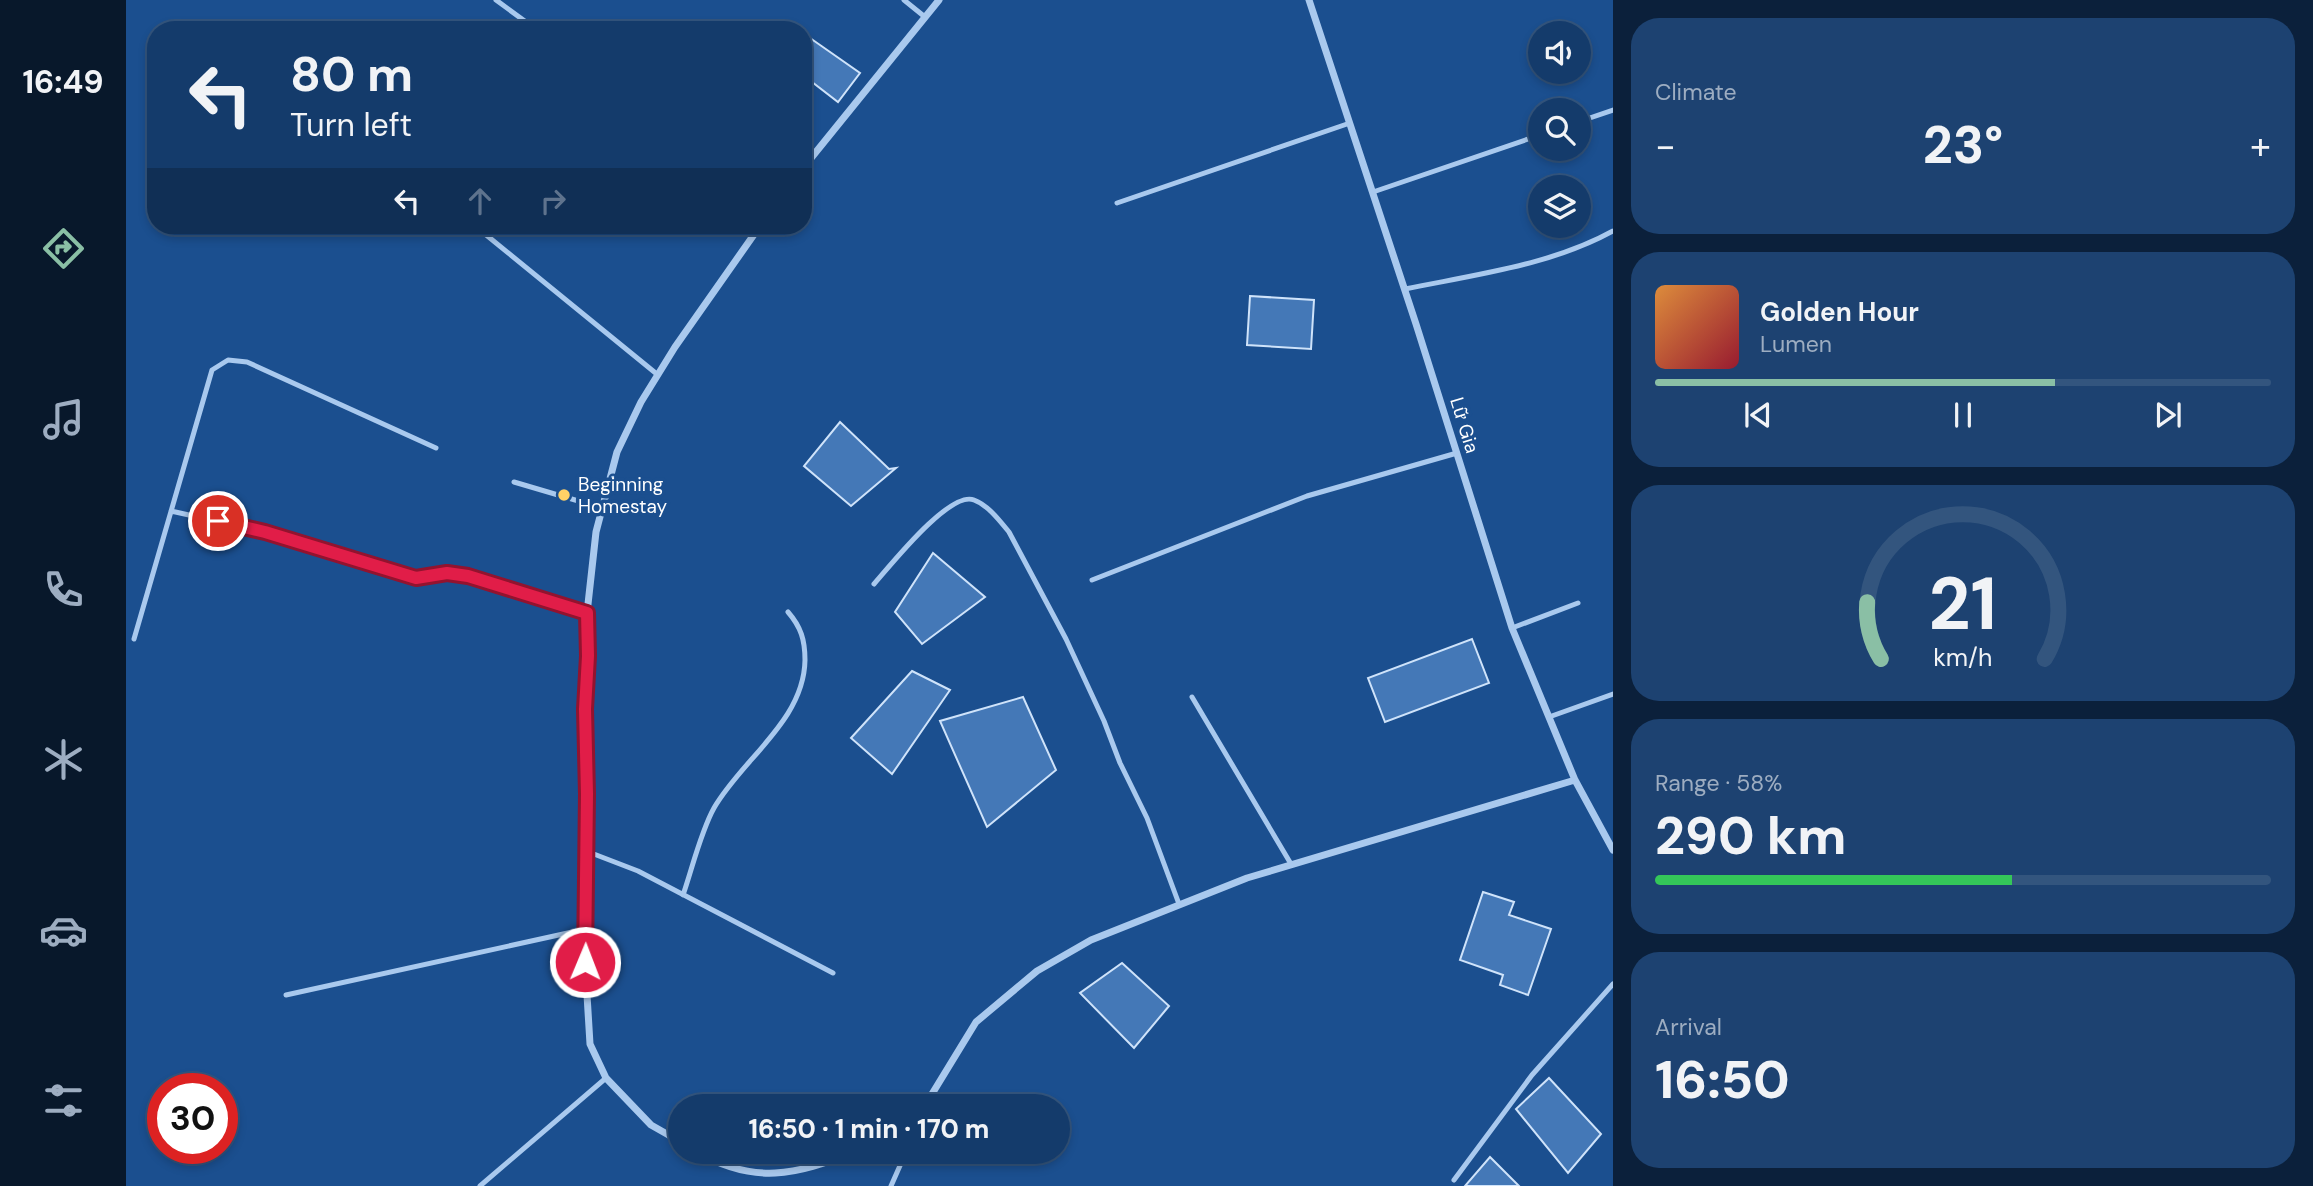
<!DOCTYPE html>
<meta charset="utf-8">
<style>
body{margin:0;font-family:"DM Sans",sans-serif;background:#1d4271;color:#f1f3f6;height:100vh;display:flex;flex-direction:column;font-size:26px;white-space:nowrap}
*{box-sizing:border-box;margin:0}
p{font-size:23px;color:#9dadc1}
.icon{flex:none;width:38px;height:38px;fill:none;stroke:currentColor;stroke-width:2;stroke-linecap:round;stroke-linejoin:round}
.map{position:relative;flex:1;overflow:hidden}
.details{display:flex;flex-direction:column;gap:18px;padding:18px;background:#0b203b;width:700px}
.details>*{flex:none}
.guide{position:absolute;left:21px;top:21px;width:665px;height:214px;border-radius:28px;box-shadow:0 4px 10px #0003,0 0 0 2px #33557e;background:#143b6b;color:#f1f3f6;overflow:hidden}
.controls{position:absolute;left:1402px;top:21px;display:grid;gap:14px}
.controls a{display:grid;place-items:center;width:63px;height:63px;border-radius:50%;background:#143b6b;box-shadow:0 4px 10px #0003,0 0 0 2px #33557e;font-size:35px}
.speed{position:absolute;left:21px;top:1073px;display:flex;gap:14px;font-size:35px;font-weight:700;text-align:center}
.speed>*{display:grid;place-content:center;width:91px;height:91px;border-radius:50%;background:#143b6b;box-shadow:0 4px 10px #0003,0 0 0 2px #33557e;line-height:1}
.speed .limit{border:10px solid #d22;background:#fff;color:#111}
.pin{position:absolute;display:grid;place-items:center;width:60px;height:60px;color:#fff;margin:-30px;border:4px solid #fff;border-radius:50%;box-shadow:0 2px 7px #0007}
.me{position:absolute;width:77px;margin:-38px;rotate:1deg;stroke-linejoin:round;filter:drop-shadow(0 0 5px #0008)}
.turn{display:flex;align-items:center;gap:24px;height:147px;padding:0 28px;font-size:32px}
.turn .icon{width:91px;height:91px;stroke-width:2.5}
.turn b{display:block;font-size:49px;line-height:60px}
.lanes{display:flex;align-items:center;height:66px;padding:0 28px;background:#0003;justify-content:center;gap:35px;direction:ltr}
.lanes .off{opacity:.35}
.big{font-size:52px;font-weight:800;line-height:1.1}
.details .widget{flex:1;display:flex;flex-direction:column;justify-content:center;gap:10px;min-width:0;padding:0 24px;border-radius:28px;background:#1d4271}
.details .dial{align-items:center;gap:0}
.dial svg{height:182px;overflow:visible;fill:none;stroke:#33557e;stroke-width:7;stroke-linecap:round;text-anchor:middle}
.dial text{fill:#f1f3f6;stroke:none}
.song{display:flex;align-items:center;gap:21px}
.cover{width:84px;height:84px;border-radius:10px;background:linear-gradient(135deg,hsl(30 70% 55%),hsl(350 70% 35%))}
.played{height:7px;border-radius:4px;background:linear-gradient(90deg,#8abfa5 65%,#33557e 65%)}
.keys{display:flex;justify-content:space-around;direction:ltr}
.heat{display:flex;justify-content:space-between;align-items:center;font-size:38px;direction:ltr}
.charge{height:10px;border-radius:5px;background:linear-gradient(90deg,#34c759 58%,#33557e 0)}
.trip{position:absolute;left:542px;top:1094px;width:402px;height:70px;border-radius:35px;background:#143b6b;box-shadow:0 4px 10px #0003,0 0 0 2px #33557e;font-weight:800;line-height:70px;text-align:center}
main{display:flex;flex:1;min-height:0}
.tabs{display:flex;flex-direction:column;width:126px;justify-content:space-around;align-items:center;background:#08182b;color:#9dadc1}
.tabs .icon{width:49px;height:49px}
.tabs .active{color:#8abfa5}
.tabs b{font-size:32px;color:#f1f3f6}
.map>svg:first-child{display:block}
</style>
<main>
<nav class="tabs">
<b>16:49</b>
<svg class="icon active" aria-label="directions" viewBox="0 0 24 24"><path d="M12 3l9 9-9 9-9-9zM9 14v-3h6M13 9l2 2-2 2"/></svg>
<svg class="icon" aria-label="music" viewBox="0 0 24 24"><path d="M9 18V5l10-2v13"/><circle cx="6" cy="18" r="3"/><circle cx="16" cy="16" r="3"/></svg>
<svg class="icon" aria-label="phone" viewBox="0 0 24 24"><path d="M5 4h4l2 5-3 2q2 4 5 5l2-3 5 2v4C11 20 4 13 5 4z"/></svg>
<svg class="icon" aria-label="climate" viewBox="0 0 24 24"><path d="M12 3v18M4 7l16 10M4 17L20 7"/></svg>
<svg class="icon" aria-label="car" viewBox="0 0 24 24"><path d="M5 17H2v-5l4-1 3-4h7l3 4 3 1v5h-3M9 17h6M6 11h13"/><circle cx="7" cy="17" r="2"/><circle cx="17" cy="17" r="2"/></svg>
<svg class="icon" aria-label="filters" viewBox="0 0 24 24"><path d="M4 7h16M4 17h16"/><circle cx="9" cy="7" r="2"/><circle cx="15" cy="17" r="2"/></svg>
</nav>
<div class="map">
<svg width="1487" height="1186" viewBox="0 0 1487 1186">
<rect width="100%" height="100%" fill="#1b4f8f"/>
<path fill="#4478b7" stroke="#cfe3fa" stroke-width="2" d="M684,38L734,73L712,102L677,75V46Z
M1124,296L1188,300L1185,349L1121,345Z
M714,422L763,469L770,468L725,506L678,466Z
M807,553L859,597L796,644L769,612Z
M1346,639L1363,683L1259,722L1242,678Z
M786,671L824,690L766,774L725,738Z
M897,697L930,770L861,827L814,721Z
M1357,892L1388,902L1383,915L1425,929L1402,995L1374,985L1377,975L1334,960Z
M996,963L1043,1006L1008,1048L954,993Z
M1423,1078L1475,1134L1442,1173L1390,1109Z
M1364,1157L1393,1186H1339Z"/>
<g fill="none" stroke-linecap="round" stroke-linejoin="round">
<path stroke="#a9c9ee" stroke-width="5" d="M370,0L411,30
M778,0L799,17
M1452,122L1487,110
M1247,192L1414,135
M991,203L1224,123
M359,234L532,375
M1279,289C1347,275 1426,265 1487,231
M388,482L476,508
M45,511L139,532L290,578L321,574L342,576L461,613
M966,580L1181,496L1331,453
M748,584C764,566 824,490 848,500C862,505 874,521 883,532L940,639L978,721L994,763L1021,818L1053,904
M1386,628L1452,603
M8,639L86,370L102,360L121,362L310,448
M1066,697L1165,864
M1423,717L1487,694
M460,851L512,871L707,973
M557,895C566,869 575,831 588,808C616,759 678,721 679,660C679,640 675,627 662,612
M160,995L460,929
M1328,1180L1406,1075L1487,984
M354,1186L480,1078
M765,1186L780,1152"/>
<path stroke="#a9c9ee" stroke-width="7" d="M1183,0L1290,324L1386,628L1449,780L1487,850
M677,168L813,0
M789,1106L806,1094L850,1022L911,971L965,940L1121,878L1449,780
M555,1142L525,1125L480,1078L464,1044L459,962L461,795L459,709L462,656L461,613L470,532L491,452L515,402L549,347L634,226
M571,1152C629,1185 669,1175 728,1152"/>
</g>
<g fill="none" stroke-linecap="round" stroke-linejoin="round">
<defs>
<path id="route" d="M92,521L139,532L290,578L321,573L342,576L461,613L462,656L459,709L461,794L459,962"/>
</defs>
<use href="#route" stroke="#92132f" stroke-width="18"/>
<use href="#route" stroke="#e11d48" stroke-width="12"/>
</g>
<circle fill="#ffd166" stroke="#1b4f8f" stroke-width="2.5" cx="438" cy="495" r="7"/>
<g text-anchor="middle" stroke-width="7" stroke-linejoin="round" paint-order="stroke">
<g font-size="19" fill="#fff" stroke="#1b4f8f">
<text transform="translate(1339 425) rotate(73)" y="7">Lữ Gia</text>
</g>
<g font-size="19" fill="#fff" stroke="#1b4f8f" text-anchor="start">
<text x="452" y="491">Beginning<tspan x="452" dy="22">Homestay</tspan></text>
</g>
</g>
</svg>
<div class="controls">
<a><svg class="icon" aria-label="sound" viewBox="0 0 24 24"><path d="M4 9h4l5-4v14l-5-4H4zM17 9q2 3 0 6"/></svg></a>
<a><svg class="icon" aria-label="search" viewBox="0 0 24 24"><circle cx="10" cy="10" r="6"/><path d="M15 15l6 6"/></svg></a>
<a><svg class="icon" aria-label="layers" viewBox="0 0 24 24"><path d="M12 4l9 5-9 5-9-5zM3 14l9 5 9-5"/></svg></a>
</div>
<div class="speed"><div class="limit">30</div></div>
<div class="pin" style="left:92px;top:521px;background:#d93025"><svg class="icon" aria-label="arrive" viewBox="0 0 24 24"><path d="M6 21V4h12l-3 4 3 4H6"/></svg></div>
<svg class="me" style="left:459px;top:962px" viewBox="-20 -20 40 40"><circle r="17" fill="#e11d48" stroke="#fff" stroke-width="3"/><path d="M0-11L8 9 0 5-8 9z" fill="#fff"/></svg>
<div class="trip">16:50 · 1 min · 170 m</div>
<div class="guide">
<div class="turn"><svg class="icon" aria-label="left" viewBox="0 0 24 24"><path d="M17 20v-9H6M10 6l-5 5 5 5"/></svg><div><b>80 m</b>Turn left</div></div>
<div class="lanes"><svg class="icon" aria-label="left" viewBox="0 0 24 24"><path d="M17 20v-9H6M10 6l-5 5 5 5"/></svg><svg class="icon off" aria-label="ahead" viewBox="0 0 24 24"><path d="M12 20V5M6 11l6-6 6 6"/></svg><svg class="icon off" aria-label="right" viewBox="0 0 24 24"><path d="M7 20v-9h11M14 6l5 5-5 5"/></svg></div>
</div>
</div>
<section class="details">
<div class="widget"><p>Climate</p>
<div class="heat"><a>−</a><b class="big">23°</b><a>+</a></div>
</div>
<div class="widget">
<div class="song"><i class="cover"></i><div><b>Golden Hour</b><p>Lumen</p></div></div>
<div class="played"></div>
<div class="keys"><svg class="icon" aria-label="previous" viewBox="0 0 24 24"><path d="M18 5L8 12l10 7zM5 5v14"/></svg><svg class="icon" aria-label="pause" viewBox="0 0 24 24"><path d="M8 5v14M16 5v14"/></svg><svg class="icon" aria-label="next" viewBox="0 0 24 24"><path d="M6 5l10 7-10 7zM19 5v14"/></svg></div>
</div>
<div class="widget dial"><svg viewBox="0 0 100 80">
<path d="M14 69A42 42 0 1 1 86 69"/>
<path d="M14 69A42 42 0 0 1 8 44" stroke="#8abfa5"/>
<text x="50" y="56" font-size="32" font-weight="700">21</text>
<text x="50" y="72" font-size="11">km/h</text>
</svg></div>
<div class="widget"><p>Range · 58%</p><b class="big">290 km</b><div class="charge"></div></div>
<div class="widget"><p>Arrival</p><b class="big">16:50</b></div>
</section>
</main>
